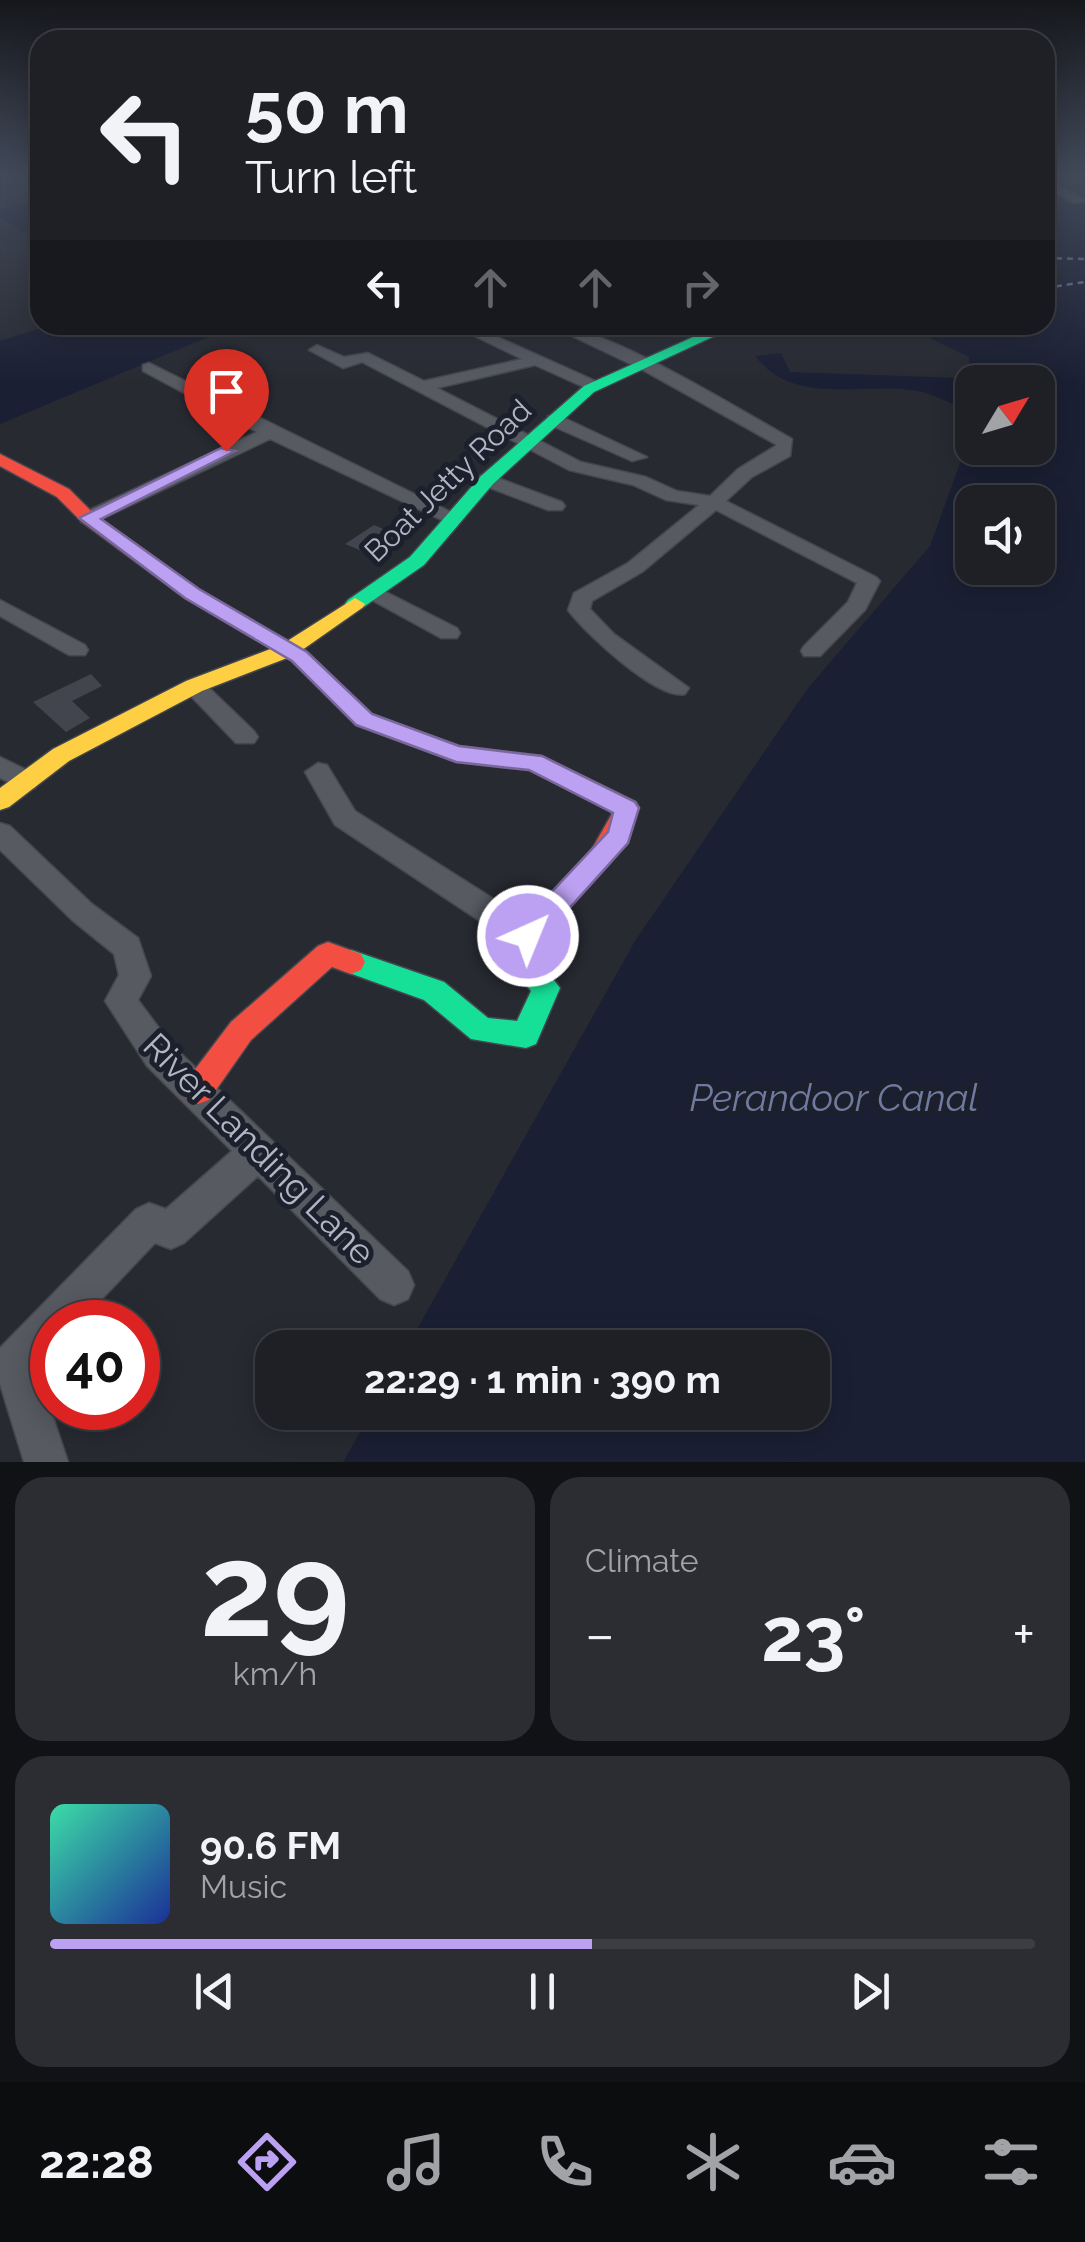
<!DOCTYPE html>
<meta charset="utf-8">
<style>
body{margin:0;font-family:Raleway,sans-serif;background:#2b2d32;color:#f1f3f6;height:100vh;display:flex;flex-direction:column;font-size:38px;white-space:nowrap}
*{box-sizing:border-box;margin:0}
p{font-size:32px;color:#a1a3a7}
.icon{flex:none;width:55px;height:55px;fill:none;stroke:currentColor;stroke-width:2;stroke-linecap:round;stroke-linejoin:round}
.map{position:relative;height:1462px;overflow:hidden}
.side{display:flex;flex-direction:column;gap:15px;padding:15px;background:#101215;flex:1}
.side>*{flex:none}
.top-card{position:absolute;left:30px;top:30px;width:1025px;height:305px;border-radius:30px;box-shadow:0 5px 25px #0003,0 0 0 2px #3c3e43;background:#1e2026;color:#f1f3f6;overflow:hidden}
.needle{width:65px;rotate:52deg}
.controls{position:absolute;left:955px;top:365px;display:grid;gap:20px}
.controls a{display:grid;place-items:center;width:100px;height:100px;border-radius:20px;background:#1e2026;box-shadow:0 5px 25px #0003,0 0 0 2px #3c3e43;font-size:50px}
.speed{position:absolute;left:30px;top:1300px;display:flex;gap:20px;font-size:50px;font-weight:700;text-align:center}
.speed>*{display:grid;place-content:center;width:130px;height:130px;border-radius:50%;background:#1e2026;box-shadow:0 5px 25px #0003,0 0 0 2px #3c3e43;line-height:1}
.speed .limit{border:15px solid #d22;background:#fff;color:#111}
.pin{position:absolute;display:grid;place-items:center;width:85px;height:85px;color:#fff;margin:-102px -42px;border-radius:50% 50% 50% 0;rotate:-45deg;box-shadow:0 0 10px #0007}
.pin .icon{rotate:45deg}
.me{position:absolute;width:110px;margin:-55px;rotate:44deg;stroke-linejoin:round;filter:drop-shadow(0 0 8px #0008)}
.turn{display:flex;align-items:center;gap:35px;height:210px;padding:0 50px;font-size:45px}
.turn .icon{width:130px;height:130px;stroke-width:2.5}
.turn b{display:block;font-size:70px;line-height:85px}
.lanes{display:flex;align-items:center;height:95px;padding:0 50px;background:#0003;justify-content:center;gap:50px;direction:ltr}
.lanes .off{opacity:.35}
.big{font-size:75px;font-weight:700;line-height:1.1}
.side .card{flex:1;display:flex;flex-direction:column;justify-content:center;gap:15px;min-width:0;padding:0 35px;border-radius:30px;background:#2b2d32}
.side .dial{align-items:center;gap:0}
.dial b{font-size:130px;line-height:1}
.song{display:flex;align-items:center;gap:30px}
.cover{width:120px;height:120px;border-radius:15px;background:linear-gradient(135deg,hsl(160 70% 55%),hsl(230 70% 35%))}
.played{height:10px;border-radius:5px;background:linear-gradient(90deg,#bca0f2 55%,#3c3e43 55%)}
.keys{display:flex;justify-content:space-around;direction:ltr}
.heat{display:flex;justify-content:space-between;align-items:center;font-size:55px;direction:ltr}
.side .tiles{flex:1;display:grid;gap:15px;grid-template-columns:1fr 1fr}
.card:last-child{grid-column:span 2}
.trip{position:absolute;left:255px;top:1330px;width:575px;height:100px;border-radius:30px;background:#1e2026;box-shadow:0 5px 25px #0003,0 0 0 2px #3c3e43;font-weight:700;line-height:100px;text-align:center}
.tab-bar{display:flex;height:160px;justify-content:space-around;align-items:center;background:#0c0d0f;color:#a1a3a7}
.tab-bar .icon{width:70px;height:70px}
.tab-bar .current{color:#bca0f2}
.tab-bar b{font-size:45px;color:#f1f3f6}
.map>svg:first-child{display:block}
</style>
<div class="map">
<svg width="1085" height="1462" viewBox="0 0 1085 1462">
<rect width="100%" height="100%" fill="#282a32"/>
<path fill="#1a1f33" fill-rule="evenodd" d="M40,201V242L0,218V209Z
M1085,202V1462H343L371,1413L812,1412V1348L407,1347L635,941L808,688L930,546L970,436L969,357L903,325H1045V204ZM972,382H1038V448H972ZM972,502H1038V568H972Z
M50,325H237L0,424V341Z
M781,353L790,372L960,378L961,407C947,402 931,393 917,391C862,381 795,408 755,356Z"/>
<g fill="none" stroke-linecap="round" stroke-linejoin="round">
<path stroke="#6f7a9e" stroke-width="2.5" stroke-dasharray="6 5" stroke-linecap="butt" d="M1045,258L1085,259
M1045,288L1085,282"/>
</g>
<path fill="#43454e" d="M374,525L402,537L392,553L379,558L345,544Z
M91,674L102,686L72,701L90,718L66,732L33,702Z"/>
<g fill="none" stroke-linecap="round" stroke-linejoin="round">
<defs>
<path id="street" d="M1045,180L1083,199L1085,201L1075,203L1045,187Z
M452,325H471L600,383V389H588L535,365L437,388L581,462L646,477L677,491L710,496L738,469L777,445L641,369L549,325C605,325 738,409 792,439L790,456L752,477L726,501L876,577L880,581L865,610L820,656H804L801,651L804,646L848,602L857,583L716,510L642,572L592,601L590,609L614,634L689,688L685,694C658,701 585,633 568,610L574,593L628,563L699,505L666,500L633,485L569,470L362,362L343,368L309,350L317,345L344,357L368,353L424,381L522,359Z
M149,363L463,518L460,522H446L270,439L95,522H81V514L257,432L143,371V365Z
M548,416H560L647,457L632,461L548,424Z
M487,474L562,502L565,506L562,510H548L480,484V476Z
M376,587L457,628L460,633L457,638H441L368,598L365,593L368,588Z
M0,600L85,645L88,650L85,655H69L0,616Z
M194,678L202,681L254,731L258,737L254,743H236L186,691L182,686Z
M0,757L35,774L39,781L35,788L26,790L0,778Z
M318,763L327,765L355,811L538,927L542,936L538,945L527,948L516,945L335,825L305,772Z
M0,823L10,826L92,904L138,938L151,976L138,1000L171,1044L408,1271L414,1285L408,1299L394,1305L380,1299L258,1176L184,1243L171,1249L155,1243L80,1322H52V1352L37,1369L68,1462H24L0,1384V1348L136,1209L149,1203L166,1209L232,1151L147,1066L105,1001L119,975L114,954L72,920L0,850Z"/>
<path id="fast" d="M720,325H738L594,392L493,484L424,565L362,608H348L345,604L348,600L410,557L481,476L584,386Z
M601,846L610,849L614,856L610,863L552,927L536,957L560,988L536,1044L526,1048L471,1039L424,1000L341,970L337,962L341,954L351,950L444,982L488,1018L517,1021L531,991L506,959L534,911L592,849Z"/>
<path id="slow" d="M355,598L365,604L362,608L295,655L202,691L69,761L9,807L0,810V788L53,749L186,681L281,645Z"/>
<path id="jam" d="M0,454L69,489L94,514L199,590L306,651L372,715L459,746L541,756L636,802L639,808L610,863L601,866L592,863L588,856L613,812L529,770L457,762L356,725L292,661L185,598L82,522L57,497L0,466Z
M328,942L361,954L365,962L361,970L351,974L332,967L251,1040L209,1100L198,1104L187,1100L183,1090L187,1080L231,1022L318,946Z"/>
</defs>
<use href="#street" stroke="#45474f" stroke-width="3"/>
<use href="#fast" stroke="#45474f" stroke-width="3"/>
<use href="#slow" stroke="#45474f" stroke-width="3"/>
<use href="#jam" stroke="#45474f" stroke-width="3"/>
<use href="#street" fill="#575a61" fill-rule="evenodd"/>
<use href="#fast" fill="#16e098" fill-rule="evenodd"/>
<use href="#slow" fill="#ffcf43" fill-rule="evenodd"/>
<use href="#jam" fill="#f24e42" fill-rule="evenodd"/>
</g>
<linearGradient id="sky" x2="0" y2="1"><stop stop-color="#16171c"/><stop offset="0.46" stop-color="#424a5a"/><stop offset="1" stop-color="#424a5a" stop-opacity="0"/></linearGradient>
<rect width="1085" height="383" fill="url(#sky)"/>
<path fill="#bca0f2" stroke="#7a689d" stroke-width="2.5" d="M221,448L235,451L101,519L199,589L307,652L372,714L459,746L542,756L635,802L639,808L628,843L537,944H518L514,936L518,928L608,832L613,813L529,770L456,762L356,725L292,661L185,598L79,518Z"/>
<g text-anchor="middle" stroke-width="10" stroke-linejoin="round" paint-order="stroke">
<g font-size="30" fill="#b2b5c3" stroke="#1c202c">
<text transform="translate(448 481) rotate(-44)" y="10">Boat Jetty Road</text>
</g>
<g font-size="35" fill="#b2b5c3" stroke="#1c202c">
<text transform="translate(259 1149) rotate(45)" y="12">River Landing Lane</text>
</g>
<g font-size="38" font-style="italic" fill="#6f7a9e" stroke="#1c202c">
<text x="834" y="1111">Perandoor Canal</text>
</g>
</g>
</svg>
<div class="controls">
<a><svg class="needle" viewBox="-14 -14 28 28"><path d="M0-13l5 13h-10z" fill="#e53935"/><path d="M0 13l5-13h-10z" fill="#a1a3a7"/></svg></a>
<a><svg class="icon" aria-label="sound" viewBox="0 0 24 24"><path d="M4 9h4l5-4v14l-5-4H4zM17 9q2 3 0 6"/></svg></a>
</div>
<div class="speed"><div class="limit">40</div></div>
<div class="pin" style="left:226px;top:451px;background:#d93025"><svg class="icon" aria-label="arrive" viewBox="0 0 24 24"><path d="M6 21V4h12l-3 4 3 4H6"/></svg></div>
<svg class="me" style="left:528px;top:936px" viewBox="-20 -20 40 40"><circle r="17" fill="#bca0f2" stroke="#fff" stroke-width="3"/><path d="M0-11L8 9 0 5-8 9z" fill="#fff"/></svg>
<div class="trip">22:29 · 1 min · 390 m</div>
<div class="top-card">
<div class="turn"><svg class="icon" aria-label="left" viewBox="0 0 24 24"><path d="M17 20v-9H6M10 6l-5 5 5 5"/></svg><div><b>50 m</b>Turn left</div></div>
<div class="lanes"><svg class="icon" aria-label="left" viewBox="0 0 24 24"><path d="M17 20v-9H6M10 6l-5 5 5 5"/></svg><svg class="icon off" aria-label="ahead" viewBox="0 0 24 24"><path d="M12 20V5M6 11l6-6 6 6"/></svg><svg class="icon off" aria-label="ahead" viewBox="0 0 24 24"><path d="M12 20V5M6 11l6-6 6 6"/></svg><svg class="icon off" aria-label="right" viewBox="0 0 24 24"><path d="M7 20v-9h11M14 6l5 5-5 5"/></svg></div>
</div>
</div>
<section class="side">
<div class="tiles">
<div class="card dial"><b>29</b><p>km/h</p></div>
<div class="card"><p>Climate</p>
<div class="heat"><a>−</a><b class="big">23°</b><a>+</a></div>
</div>
<div class="card">
<div class="song"><i class="cover"></i><div><b>90.6 FM</b><p>Music</p></div></div>
<div class="played"></div>
<div class="keys"><svg class="icon" aria-label="previous" viewBox="0 0 24 24"><path d="M18 5L8 12l10 7zM5 5v14"/></svg><svg class="icon" aria-label="pause" viewBox="0 0 24 24"><path d="M8 5v14M16 5v14"/></svg><svg class="icon" aria-label="next" viewBox="0 0 24 24"><path d="M6 5l10 7-10 7zM19 5v14"/></svg></div>
</div>
</div>
</section>
<nav class="tab-bar">
<b>22:28</b>
<svg class="icon current" aria-label="directions" viewBox="0 0 24 24"><path d="M12 3l9 9-9 9-9-9zM9 14v-3h6M13 9l2 2-2 2"/></svg>
<svg class="icon" aria-label="music" viewBox="0 0 24 24"><path d="M9 18V5l10-2v13"/><circle cx="6" cy="18" r="3"/><circle cx="16" cy="16" r="3"/></svg>
<svg class="icon" aria-label="phone" viewBox="0 0 24 24"><path d="M5 4h4l2 5-3 2q2 4 5 5l2-3 5 2v4C11 20 4 13 5 4z"/></svg>
<svg class="icon" aria-label="climate" viewBox="0 0 24 24"><path d="M12 3v18M4 7l16 10M4 17L20 7"/></svg>
<svg class="icon" aria-label="car" viewBox="0 0 24 24"><path d="M5 17H2v-5l4-1 3-4h7l3 4 3 1v5h-3M9 17h6M6 11h13"/><circle cx="7" cy="17" r="2"/><circle cx="17" cy="17" r="2"/></svg>
<svg class="icon" aria-label="filters" viewBox="0 0 24 24"><path d="M4 7h16M4 17h16"/><circle cx="9" cy="7" r="2"/><circle cx="15" cy="17" r="2"/></svg>
</nav>
